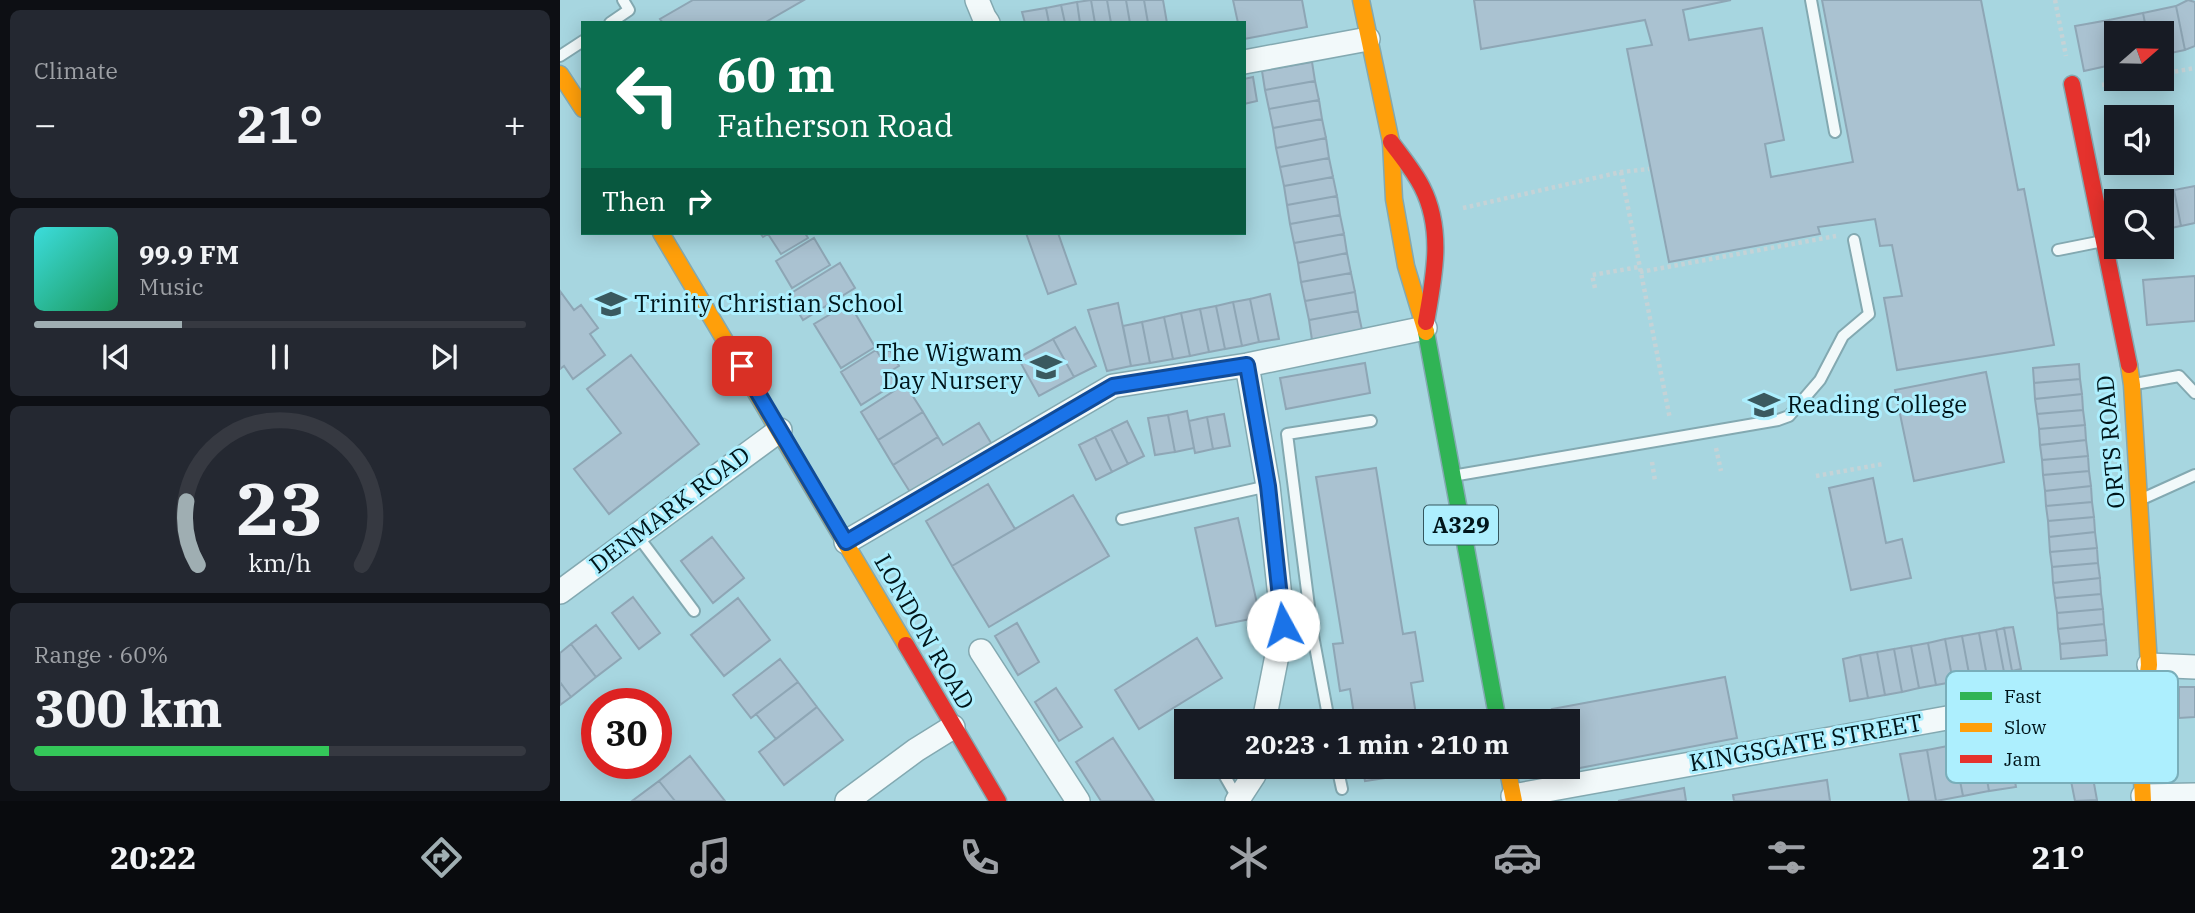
<!DOCTYPE html>
<meta charset="utf-8">
<style>
body{margin:0;font-family:"IBM Plex Serif",serif;background:#242831;color:#f1f3f6;height:100vh;display:flex;flex-direction:column;font-size:26px;white-space:nowrap}
*{box-sizing:border-box;margin:0}
p{font-size:23px;color:#9ea1a6}
.icon{flex:none;width:38px;height:38px;fill:none;stroke:currentColor;stroke-width:2;stroke-linecap:round;stroke-linejoin:round}
.map{position:relative;flex:1;overflow:hidden}
.sheet{display:flex;flex-direction:column;gap:10px;padding:10px;background:#0d0f14;width:560px}
.sheet>*{flex:none}
.top-card{position:absolute;left:21px;top:21px;width:665px;height:214px;border-radius:0px;box-shadow:0 4px 18px #0003;background:#0b6e4f;color:#fff;overflow:hidden}
.needle{width:46px;rotate:70deg}
.controls{position:absolute;left:1544px;top:21px;display:grid;gap:14px}
.controls a{display:grid;place-items:center;width:70px;height:70px;border-radius:0px;background:#171b24;box-shadow:0 4px 18px #0003;font-size:35px}
.speed{position:absolute;left:21px;top:688px;display:flex;gap:14px;font-size:35px;font-weight:700;text-align:center}
.speed>*{display:grid;place-content:center;width:91px;height:91px;border-radius:50%;background:#171b24;box-shadow:0 4px 18px #0003;line-height:1}
.speed .limit{border:10px solid #d22;background:#fff;color:#111}
.pin{position:absolute;display:grid;place-items:center;width:60px;height:60px;color:#fff;margin:-30px;border-radius:14px;box-shadow:0 4px 10px #0006}
.me{position:absolute;width:77px;margin:-38px;rotate:354deg;stroke-linejoin:round;filter:drop-shadow(0 0 5px #0008)}
.turn{display:flex;align-items:center;gap:24px;height:147px;padding:0 21px;font-size:32px}
.turn .icon{width:91px;height:91px;stroke-width:2.5}
.turn b{display:block;font-size:49px;line-height:60px}
.then{display:flex;align-items:center;height:66px;padding:0 21px;background:#0003;gap:14px;font-size:26px}
.big{font-size:52px;font-weight:700;line-height:1.1}
.sheet .widget{flex:1;display:flex;flex-direction:column;justify-content:center;gap:10px;min-width:0;padding:0 24px;border-radius:10px;background:#242831}
.sheet .dial{align-items:center;gap:0}
.dial svg{height:182px;overflow:visible;fill:none;stroke:#363941;stroke-width:7;stroke-linecap:round;text-anchor:middle}
.dial text{fill:#f1f3f6;stroke:none}
.song{display:flex;align-items:center;gap:21px}
.cover{width:84px;height:84px;border-radius:10px;background:linear-gradient(135deg,hsl(180 70% 55%),hsl(150 70% 35%))}
.played{height:7px;border-radius:4px;background:linear-gradient(90deg,#9faeb2 30%,#363941 30%)}
.keys{display:flex;justify-content:space-around;direction:ltr}
.heat{display:flex;justify-content:space-between;align-items:center;font-size:38px;direction:ltr}
.charge{height:10px;border-radius:5px;background:linear-gradient(90deg,#34c759 60%,#363941 0)}
.trip{position:absolute;left:614px;top:709px;width:406px;height:70px;border-radius:0px;background:#171b24;box-shadow:0 4px 18px #0003;font-weight:700;line-height:70px;text-align:center}
.tab-bar{display:flex;height:112px;justify-content:space-around;align-items:center;background:#090b0e;color:#9ea1a6}
.tab-bar .icon{width:49px;height:49px}
.tab-bar .active{color:#9faeb2}
.tab-bar b{font-size:32px;color:#f1f3f6}
main{display:flex;flex:1;min-height:0}
.map>svg:first-child{display:block}
</style>
<main>
<section class="sheet">
<div class="widget"><p>Climate</p>
<div class="heat"><a>−</a><b class="big">21°</b><a>+</a></div>
</div>
<div class="widget">
<div class="song"><i class="cover"></i><div><b>99.9 FM</b><p>Music</p></div></div>
<div class="played"></div>
<div class="keys"><svg class="icon" aria-label="previous" viewBox="0 0 24 24"><path d="M18 5L8 12l10 7zM5 5v14"/></svg><svg class="icon" aria-label="pause" viewBox="0 0 24 24"><path d="M8 5v14M16 5v14"/></svg><svg class="icon" aria-label="next" viewBox="0 0 24 24"><path d="M6 5l10 7-10 7zM19 5v14"/></svg></div>
</div>
<div class="widget dial"><svg viewBox="0 0 100 80">
<path d="M14 69A42 42 0 1 1 86 69"/>
<path d="M14 69A42 42 0 0 1 9 41" stroke="#9faeb2"/>
<text x="50" y="56" font-size="32" font-weight="700">23</text>
<text x="50" y="72" font-size="11">km/h</text>
</svg></div>
<div class="widget"><p>Range · 60%</p><b class="big">300 km</b><div class="charge"></div></div>
</section>
<div class="map">
<svg width="1635" height="801" viewBox="0 0 1635 801">
<rect width="100%" height="100%" fill="#a7d6e0"/>
<path fill="#aac2d1" stroke="#8ea6b5" stroke-width="2" d="M133,0H244L204,23H103L100,19Z
M531,0L535,23H520L517,2Z
M531,0H547L551,23H535Z
M547,0H566L570,23H551Z
M566,0H584L588,23H570Z
M584,0H603L607,23H588Z
M673,0H742L747,27L684,39V23H678Z
M914,0H1171L1123,10L1129,40L1202,28L1224,140L1205,144L1211,177L1293,162L1262,0H1421L1458,190L1464,189L1494,345L1337,370L1324,298L1342,296L1332,245L1320,246L1315,219L1258,227L1260,234L1109,262L1067,49L1092,45L1085,20L921,49Z
M1628,0L1635,2V46L1625,50L1616,6Z
M517,2L520,23H505L501,5Z
M501,5L505,23H489L486,8Z
M1616,6L1625,50L1601,55V33H1587L1583,13Z
M486,8L489,23H465L462,12Z
M1583,13L1587,33H1556V54L1549,20Z
M1549,20L1556,64L1524,71L1515,26Z
M752,62L755,81L705,90L702,71Z
M693,77L697,101L684,104V79Z
M755,81L759,100L709,109L705,90Z
M759,100L762,119L713,128L709,109Z
M762,119L766,138L716,148L713,128Z
M766,138L769,158L720,167L716,148Z
M769,158L773,177L724,186L720,167Z
M773,177L777,196L727,205L724,186Z
M1635,186V223L1621,226L1614,190Z
M1614,190L1621,226L1601,230V201H1591L1590,195Z
M777,196L780,215L730,224L727,205Z
M780,215L784,234L734,243L730,224Z
M200,233H245L248,238L221,254L208,234L203,237Z
M466,233H498L516,284L488,294Z
M784,234L787,253L738,263L734,243Z
M254,238L270,265L232,288L216,261Z
M787,253L791,273L741,282L738,263Z
M280,263L295,288L243,320L228,295Z
M791,273L795,292L745,301L741,282Z
M1635,276V321L1587,325L1583,280Z
M0,291L14,310L21,305L38,328L30,334L45,355L13,379L4,366L0,369Z
M795,292L798,311L749,320L745,301Z
M710,294L719,339L699,342L690,299Z
M690,299L699,342L682,346L673,302Z
M673,302L682,346L665,349L656,306Z
M289,303L315,347L281,368L254,324Z
M558,303L571,366L547,371L528,310Z
M656,306L665,349L649,352L640,309Z
M640,309L649,352L630,356L621,313Z
M798,311L802,330L752,340L749,320Z
M621,313L630,356L613,359L604,317Z
M604,317L613,359L590,363L582,322Z
M582,322L590,363L571,366L563,326Z
M515,327L536,366L514,377L493,339Z
M493,339L514,377L479,396L458,358Z
M316,350L320,356L330,350L339,366L329,372L336,383L301,405L281,372Z
M71,355L139,444L49,514L14,469L61,433L27,389Z
M805,363L810,393L726,409L720,378Z
M1519,364L1520,379L1474,383L1473,368Z
M1426,372L1444,462L1354,481L1335,390Z
M1520,379L1522,394L1475,399L1474,383Z
M345,384L363,412L318,440L301,412Z
M1522,394L1523,410L1477,414L1475,399Z
M1523,410L1525,425L1479,429L1477,414Z
M627,411L634,448L615,452L608,415Z
M363,412L378,437L333,465L318,440Z
M664,414L670,446L653,449L647,417Z
M608,415L615,452L595,455L588,418Z
M647,417L653,449L635,453L629,421Z
M567,421L584,456L568,464L551,429Z
M419,423L431,443L350,492L333,465L378,437L383,445Z
M1525,425L1526,440L1480,445L1479,429Z
M551,429L568,464L552,472L535,437Z
M535,437L552,472L536,480L519,445Z
M1526,440L1528,456L1482,460L1480,445Z
M1528,456L1529,471L1483,475L1482,460Z
M816,468L843,634L855,632L863,681L851,683L857,721H795L790,689L780,691L773,644L783,643L756,477Z
M1529,471L1531,486L1485,491L1483,475Z
M1313,478L1326,543L1342,539L1351,578L1291,590L1269,488Z
M428,484L455,529L392,566L366,521Z
M1531,486L1532,502L1486,506L1485,491Z
M513,495L549,556L429,627L392,566Z
M1532,502L1534,517L1488,521L1486,506Z
M1534,517L1535,532L1489,537L1488,521Z
M678,518L700,617L656,626L635,528Z
M1535,532L1537,548L1490,552L1489,537Z
M152,537L184,578L153,603L121,561Z
M1537,548L1538,563L1492,567L1490,552Z
M1538,563L1540,578L1493,583L1492,567Z
M1540,578L1541,594L1495,598L1493,583Z
M1541,594L1543,609L1497,613L1495,598Z
M73,597L100,633L79,649L52,613Z
M178,598L210,640L164,676L131,635Z
M1543,609L1544,624L1498,629L1497,613Z
M457,623L479,662L458,675L435,636Z
M1544,624L1546,640L1500,644L1498,629Z
M36,625L61,658L36,677L11,644Z
M1453,627L1461,669L1452,671L1444,628Z
M1444,628L1452,671L1444,672L1436,630Z
M1436,630L1444,672L1427,676L1419,633Z
M1419,633L1427,676L1410,679L1402,636Z
M1402,636L1410,679L1393,682L1385,639Z
M637,638L662,678L579,729L555,690Z
M1385,639L1393,682L1376,685L1368,643Z
M1546,640L1547,655L1501,659L1500,644Z
M1368,643L1376,685L1359,688L1351,646Z
M11,644L36,677L11,697L0,682V653Z
M1351,646L1359,688L1342,692L1334,649Z
M1334,649L1342,692L1325,695L1317,652Z
M1317,652L1325,695L1308,698L1300,655Z
M1300,655L1308,698L1290,701L1283,659Z
M220,659L238,682L191,718L173,695Z
M1165,677L1177,738L1004,771L1003,766H1008V721H995L992,709Z
M0,682L11,697L0,705Z
M238,682L257,707L216,739L196,714Z
M1619,687H1635V717L1619,718Z
M496,688L522,727L499,741L475,702Z
M257,707L283,740L224,785L199,752Z
M1446,735L1456,787L1429,791L1420,740Z
M553,738L594,801H541L516,762Z
M1420,740L1429,791L1403,796L1393,745Z
M1393,745L1403,796L1376,801L1367,750Z
M1367,750L1376,801H1349L1340,754Z
M130,756L165,801H115L99,781Z
M802,766H865V772L805,781Z
M1531,767L1537,800L1515,801L1509,771Z
M1267,780L1270,801H1174L1173,795Z
M99,781L115,801H72Z
M1124,788L1126,801H1058Z"/>
<g fill="none" stroke-linecap="round" stroke-linejoin="round">
<defs>
<path id="lane" d="M1251,0L1275,132
M50,23L69,10L63,0
M0,56L23,41
M1498,250L1543,241
M1575,384L1619,376L1635,393
M898,475L1218,420L1229,416L1260,380L1283,336L1309,314L1294,240
M1582,499L1635,475
M562,519L708,486
M77,535L134,611
M723,625L752,630L769,721
M752,630L727,434L811,421
M630,718L631,721
M659,766L678,799
M777,766L782,789"/>
<path id="street" d="M417,0L424,17L428,23
M684,62L808,39
M687,365L708,486L723,625L704,721
M286,542L553,386L687,365L865,328
M0,592L220,430
M421,651L518,801
M1589,665L1635,667
M953,796L1515,695L1526,761
M1583,796L1635,795
M287,801L356,750L393,727
M677,801L694,775L695,766"/>
<path id="fast" d="M866,332L938,721"/>
<path id="slow" d="M801,0L831,142L834,199L846,266L866,332
M0,74L23,109
M101,233L346,645
M1569,365L1572,385L1589,665L1580,735L1583,801
M947,766L954,801"/>
<path id="jam" d="M1512,84L1569,365
M831,142C842,157 854,171 862,187C884,230 874,277 866,322
M346,645L438,801"/>
</defs>
<use href="#lane" stroke="#83a9b1" stroke-width="14"/>
<use href="#street" stroke="#83a9b1" stroke-width="26"/>
<use href="#fast" stroke="#83a9b1" stroke-width="19"/>
<use href="#slow" stroke="#83a9b1" stroke-width="19"/>
<use href="#jam" stroke="#83a9b1" stroke-width="19"/>
<path stroke="#c5d3d7" stroke-width="4.5" stroke-dasharray="3.5 3.5" stroke-linecap="butt" d="M1495,0L1506,56
M1601,74L1635,68
M1542,85L1576,79
M1061,172L1110,419
M903,208L1061,172L1089,169
M1080,272L1276,236
M1035,288L1032,275L1079,267
M1156,448L1161,471
M1092,462L1095,481
M1256,476L1323,464
M1539,689L1558,684"/>
<use href="#lane" stroke="#f2f9fa" stroke-width="10"/>
<use href="#street" stroke="#f2f9fa" stroke-width="23"/>
<use href="#fast" stroke="#30b455" stroke-width="16"/>
<use href="#slow" stroke="#ff9f0a" stroke-width="16"/>
<use href="#jam" stroke="#e5322d" stroke-width="16"/>
</g>
<g fill="none" stroke-linecap="round" stroke-linejoin="round">
<defs>
<path id="route" d="M182,366L286,542L553,386L687,365L708,486L723,625"/>
</defs>
<use href="#route" stroke="#114b97" stroke-width="18"/>
<use href="#route" stroke="#1a73e8" stroke-width="12"/>
</g>
<defs>
<symbol id="school-bare" viewBox="-9 -9 18 18"><path d="M0-5L7-2L0 1L-7-2ZM-4 1L0 2.5L4 1V4Q0 6-4 4Z" fill="#3a595f" stroke="#adeffe" stroke-width="2.5" paint-order="stroke"/></symbol>
<symbol id="university-bare" viewBox="-9 -9 18 18"><path d="M0-5L7-2L0 1L-7-2ZM-4 1L0 2.5L4 1V4Q0 6-4 4Z" fill="#3a595f" stroke="#adeffe" stroke-width="2.5" paint-order="stroke"/></symbol>
</defs>
<g fill-rule="evenodd">
<use href="#school-bare" x="29" y="282" width="44" height="44"/>
<use href="#school-bare" x="464" y="345" width="44" height="44"/>
<use href="#university-bare" x="1182" y="383" width="44" height="44"/>
</g>
<g text-anchor="middle" stroke-width="6" stroke-linejoin="round" paint-order="stroke">
<rect fill="#adeffe" stroke="#34565e" stroke-width="2" x="864" y="505.5" width="74" height="39" rx="5"/>
<g font-size="23" font-weight="bold" fill="#00151a">
<text x="901" y="533">A329</text>
</g>
<g font-size="24" fill="#00151a" stroke="#adeffe" text-anchor="start">
<text x="74" y="312">Trinity Christian School</text>
<text x="463" y="361" text-anchor="end">The Wigwam<tspan x="463" dy="28">Day Nursery</tspan></text>
<text x="1227" y="413">Reading College</text>
</g>
<g font-size="24" fill="#00151a" stroke="#adeffe">
<text transform="translate(1551 442) rotate(-95)" y="8">ORTS ROAD</text>
<text transform="translate(110 510) rotate(-37)" y="8">DENMARK ROAD</text>
<text transform="translate(364 632) rotate(60)" y="8">LONDON ROAD</text>
<text transform="translate(1246 743) rotate(-10)" y="8">KINGSGATE STREET</text>
</g>
</g>
<rect x="1386" y="671" width="232" height="112" rx="10" fill="#adeffe" stroke="#79aeba" stroke-width="2"/>
<rect x="1400" y="692" width="32" height="8" fill="#30b455"/>
<rect x="1400" y="723" width="32" height="9" fill="#ff9f0a"/>
<rect x="1400" y="755" width="32" height="8" fill="#e5322d"/>
<g font-size="19" fill="#00151a">
<text x="1444" y="703">Fast</text>
<text x="1444" y="734">Slow</text>
<text x="1444" y="766">Jam</text>
</g>
</svg>
<div class="controls">
<a><svg class="needle" viewBox="-14 -14 28 28"><path d="M0-13l5 13h-10z" fill="#e53935"/><path d="M0 13l5-13h-10z" fill="#9ea1a6"/></svg></a>
<a><svg class="icon" aria-label="sound" viewBox="0 0 24 24"><path d="M4 9h4l5-4v14l-5-4H4zM17 9q2 3 0 6"/></svg></a>
<a><svg class="icon" aria-label="search" viewBox="0 0 24 24"><circle cx="10" cy="10" r="6"/><path d="M15 15l6 6"/></svg></a>
</div>
<div class="speed"><div class="limit">30</div></div>
<div class="pin" style="left:182px;top:366px;background:#d93025"><svg class="icon" aria-label="arrive" viewBox="0 0 24 24"><path d="M6 21V4h12l-3 4 3 4H6"/></svg></div>
<svg class="me" style="left:723px;top:625px" viewBox="-20 -20 40 40"><circle r="19" fill="#fff"/><path d="M0-13L10 11 0 6-10 11z" fill="#1a73e8"/></svg>
<div class="trip">20:23 · 1 min · 210 m</div>
<div class="top-card">
<div class="turn"><svg class="icon" aria-label="left" viewBox="0 0 24 24"><path d="M17 20v-9H6M10 6l-5 5 5 5"/></svg><div><b>60 m</b>Fatherson Road</div></div>
<div class="then">Then<svg class="icon" aria-label="right" viewBox="0 0 24 24"><path d="M7 20v-9h11M14 6l5 5-5 5"/></svg></div>
</div>
</div>
</main>
<nav class="tab-bar">
<b>20:22</b>
<svg class="icon active" aria-label="directions" viewBox="0 0 24 24"><path d="M12 3l9 9-9 9-9-9zM9 14v-3h6M13 9l2 2-2 2"/></svg>
<svg class="icon" aria-label="music" viewBox="0 0 24 24"><path d="M9 18V5l10-2v13"/><circle cx="6" cy="18" r="3"/><circle cx="16" cy="16" r="3"/></svg>
<svg class="icon" aria-label="phone" viewBox="0 0 24 24"><path d="M5 4h4l2 5-3 2q2 4 5 5l2-3 5 2v4C11 20 4 13 5 4z"/></svg>
<svg class="icon" aria-label="climate" viewBox="0 0 24 24"><path d="M12 3v18M4 7l16 10M4 17L20 7"/></svg>
<svg class="icon" aria-label="car" viewBox="0 0 24 24"><path d="M5 17H2v-5l4-1 3-4h7l3 4 3 1v5h-3M9 17h6M6 11h13"/><circle cx="7" cy="17" r="2"/><circle cx="17" cy="17" r="2"/></svg>
<svg class="icon" aria-label="filters" viewBox="0 0 24 24"><path d="M4 7h16M4 17h16"/><circle cx="9" cy="7" r="2"/><circle cx="15" cy="17" r="2"/></svg>
<b>21°</b>
</nav>
